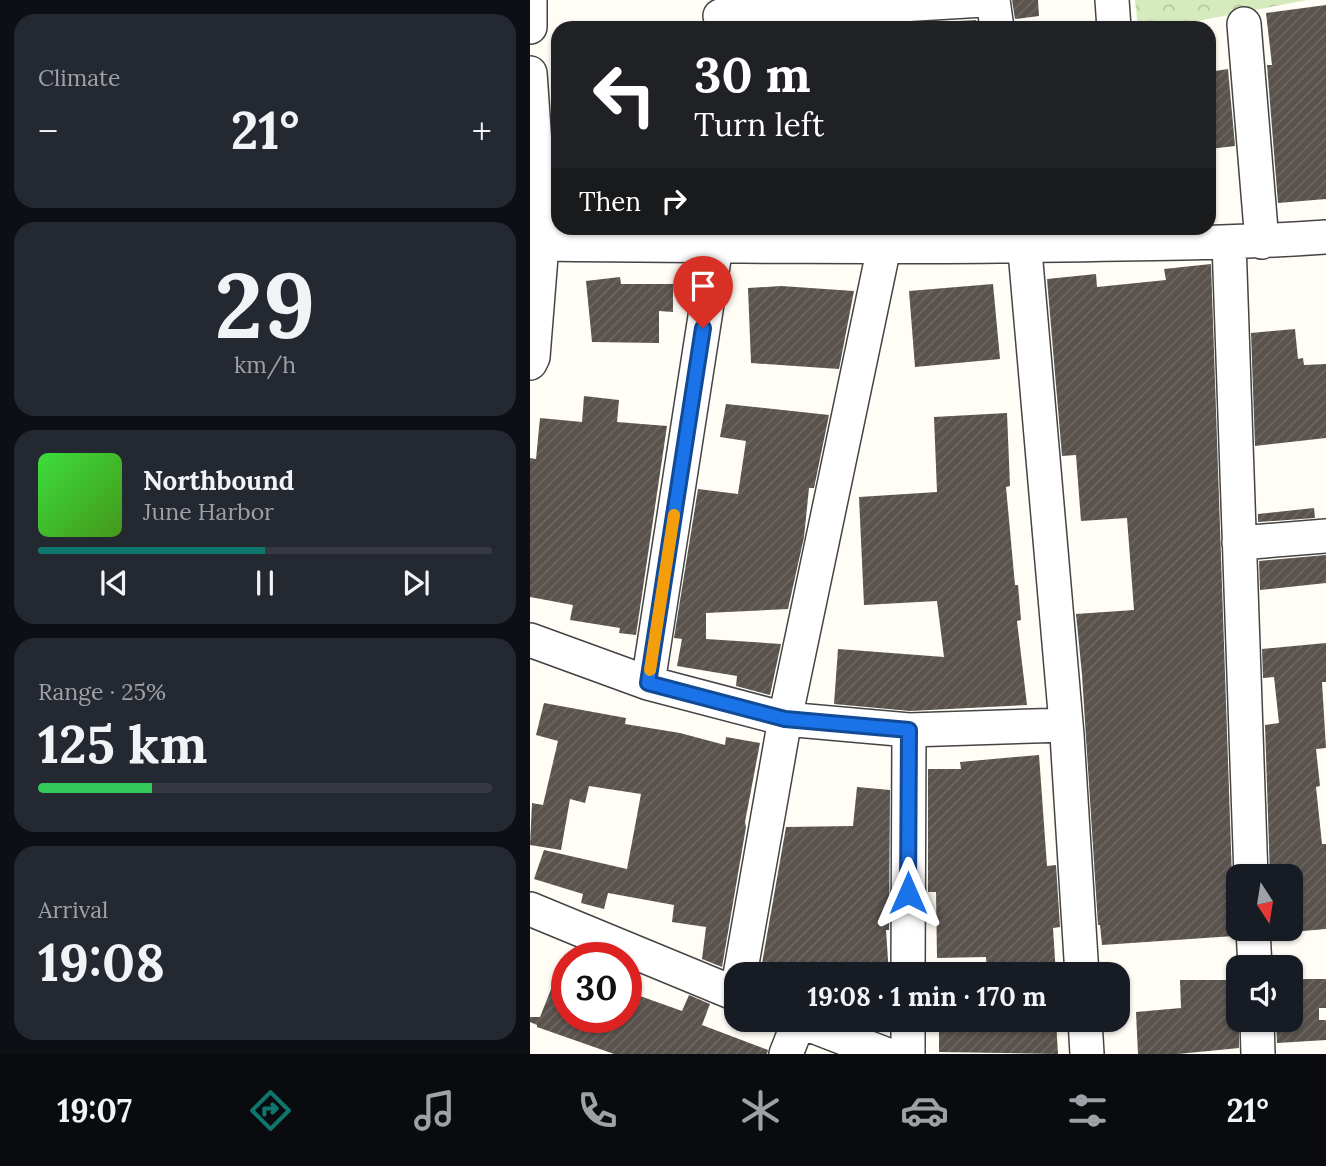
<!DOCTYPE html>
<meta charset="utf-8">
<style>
body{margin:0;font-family:Lora,serif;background:#242831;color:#f1f3f6;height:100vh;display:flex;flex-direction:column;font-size:26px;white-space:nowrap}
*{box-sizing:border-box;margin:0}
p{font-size:23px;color:#9ea1a6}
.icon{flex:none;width:38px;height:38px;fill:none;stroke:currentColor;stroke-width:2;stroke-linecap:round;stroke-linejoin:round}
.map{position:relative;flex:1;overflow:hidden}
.drawer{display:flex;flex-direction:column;gap:14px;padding:14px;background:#0d0f14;width:530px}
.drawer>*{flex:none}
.hud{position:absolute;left:21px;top:21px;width:665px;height:214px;border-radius:21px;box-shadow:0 2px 5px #0004;background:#202124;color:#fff;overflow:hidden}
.needle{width:46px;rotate:168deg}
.controls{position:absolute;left:696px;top:864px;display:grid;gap:14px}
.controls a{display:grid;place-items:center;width:77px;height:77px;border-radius:14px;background:#171b24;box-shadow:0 2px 5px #0004;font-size:35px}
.speed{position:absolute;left:21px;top:942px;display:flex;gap:14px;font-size:35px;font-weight:700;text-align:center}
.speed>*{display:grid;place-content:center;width:91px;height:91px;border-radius:50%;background:#171b24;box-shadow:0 2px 5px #0004;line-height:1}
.speed .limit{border:10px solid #d22;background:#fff;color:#111}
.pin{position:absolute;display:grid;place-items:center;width:60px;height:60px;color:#fff;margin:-72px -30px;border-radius:50% 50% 50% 0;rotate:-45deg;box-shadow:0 0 7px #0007}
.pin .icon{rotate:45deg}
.me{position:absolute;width:77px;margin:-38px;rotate:0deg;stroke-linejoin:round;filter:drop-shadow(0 0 5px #0008)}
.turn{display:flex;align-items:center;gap:24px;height:147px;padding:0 28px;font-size:32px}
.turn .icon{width:91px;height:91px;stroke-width:2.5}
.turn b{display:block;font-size:49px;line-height:60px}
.then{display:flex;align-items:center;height:66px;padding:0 28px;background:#0003;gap:14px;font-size:26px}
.big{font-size:52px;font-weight:800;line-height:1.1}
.drawer .card{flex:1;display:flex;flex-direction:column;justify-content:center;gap:10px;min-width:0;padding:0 24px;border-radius:21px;background:#242831}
.drawer .dial{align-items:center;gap:0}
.dial b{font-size:91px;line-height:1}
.song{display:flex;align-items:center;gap:21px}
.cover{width:84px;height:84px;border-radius:10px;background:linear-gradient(135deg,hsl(120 70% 55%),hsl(100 70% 35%))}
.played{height:7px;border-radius:4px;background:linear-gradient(90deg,#0f766e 50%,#363941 50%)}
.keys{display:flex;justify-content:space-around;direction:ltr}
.heat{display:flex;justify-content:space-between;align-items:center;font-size:38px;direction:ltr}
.charge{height:10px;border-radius:5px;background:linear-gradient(90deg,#34c759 25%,#363941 0)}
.trip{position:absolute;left:194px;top:962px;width:406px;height:70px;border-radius:21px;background:#171b24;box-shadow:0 2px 5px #0004;font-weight:800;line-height:70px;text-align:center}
.tabs{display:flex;height:112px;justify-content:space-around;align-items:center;background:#090b0e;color:#9ea1a6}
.tabs .icon{width:49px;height:49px}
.tabs .current{color:#0f766e}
.tabs b{font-size:32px;color:#f1f3f6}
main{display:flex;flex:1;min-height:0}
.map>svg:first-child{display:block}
</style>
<main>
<section class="drawer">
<div class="card"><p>Climate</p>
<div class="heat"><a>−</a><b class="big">21°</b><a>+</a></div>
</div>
<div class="card dial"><b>29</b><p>km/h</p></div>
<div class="card">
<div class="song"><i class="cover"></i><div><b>Northbound</b><p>June Harbor</p></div></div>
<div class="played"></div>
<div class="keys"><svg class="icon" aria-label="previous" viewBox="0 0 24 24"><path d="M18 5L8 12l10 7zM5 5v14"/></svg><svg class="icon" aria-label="pause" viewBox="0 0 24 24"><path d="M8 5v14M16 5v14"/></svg><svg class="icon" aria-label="next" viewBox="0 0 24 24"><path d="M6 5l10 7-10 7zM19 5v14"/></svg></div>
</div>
<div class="card"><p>Range · 25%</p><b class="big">125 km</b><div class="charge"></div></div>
<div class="card"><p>Arrival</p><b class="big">19:08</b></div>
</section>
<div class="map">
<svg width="796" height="1054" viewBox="0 0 796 1054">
<defs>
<pattern id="park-crowns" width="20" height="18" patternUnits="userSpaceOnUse" patternTransform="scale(1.75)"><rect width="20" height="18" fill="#d5ebbd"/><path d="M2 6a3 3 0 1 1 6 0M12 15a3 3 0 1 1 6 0" fill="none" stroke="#b6c8a1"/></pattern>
<pattern id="building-hatch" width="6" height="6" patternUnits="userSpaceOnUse" patternTransform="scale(1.75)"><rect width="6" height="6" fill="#5a524d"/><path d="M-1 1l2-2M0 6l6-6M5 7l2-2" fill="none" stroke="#6d6662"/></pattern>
</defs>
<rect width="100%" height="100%" fill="#fffdf5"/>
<path fill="url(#park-crowns)" d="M605,0H777L631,28H608Z"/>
<path fill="url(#building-hatch)" d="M482,0H508L509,16L485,19Z
M796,5V199L748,203L737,65H742L736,13Z
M446,20L448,28H412V22Z
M698,69L705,146L679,149V72Z
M681,264L702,878L708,918L704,936L572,945L570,925H568L552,675L546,614L604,610L597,518L551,521L546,455L532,456L517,279L566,274L567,287L636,280L634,269Z
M90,277L91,284H143V312L129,311V343L62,342L56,281Z
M463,284L470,359L385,367L379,291Z
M251,286L324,291L309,369L221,363L218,288Z
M765,329L768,359L773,358L774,365L796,364V438L725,446L721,333Z
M54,396L89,400L87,422L137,426L106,635L89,633L90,628L40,620L43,605L0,597V458L6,459L10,418L52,422Z
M196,404L299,415L284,488H279L274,537L258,609L176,613V639L251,644L240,695L206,686L207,676L147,666L152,639L144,638L168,489L208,494L216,441L190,437Z
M477,413L480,486L476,487L485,585H488L491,620L487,621L497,705L380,711L304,704L308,649L414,657L407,601L334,605L329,497L407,492L404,417Z
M784,508L785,518L728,522V514Z
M796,555V583L730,590L729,561Z
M796,643V682H792L796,748L786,749L790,786L786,787L792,844H796V929L761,932V877H740L735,725L749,723L744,677L733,678L732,649Z
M14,703L96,718L95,724L150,733L195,745L196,737L230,743L215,822L216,827L192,967L172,959L176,927L142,922L144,905L78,893L74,909L51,903L53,894L4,879L14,850L97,869L111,794L59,786L55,803L40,799L31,850L0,845L2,803L13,805L28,741L6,735Z
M509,755L517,866L526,865L530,927L523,928L526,975H457L456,957L407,958L406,892H398V769H431L430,762Z
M327,787L360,790L359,930H356L359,975H230L256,827L323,826Z
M35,954L37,1017H96V991L152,1011L159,995L180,1004L172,1025L238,1050L237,1054H84L7,1027V1025L0,1022V1017H10Z
M761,979H796V1008H789V1020H796V1040L747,1043L746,1020H761Z
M650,980H709V1048L648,1054H608L606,1012L651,1008Z
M502,1020H526L528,1054L409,1052V1028Z"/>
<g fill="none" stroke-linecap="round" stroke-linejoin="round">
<defs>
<path id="minor" d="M463,0L467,28
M582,0L584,28
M190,16L453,0
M714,24L732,242
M0,27V0
M0,73L12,244L3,357L0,363
M493,228L537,735L552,975
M699,242L721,877
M12,244C185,246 358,248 531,245C619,244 708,243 796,237
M709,543L796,536
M0,640L118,683L255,719L379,730L536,725
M118,683L186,246
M0,909L206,994
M723,929L725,968
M210,975L255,719L354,247
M378,975L379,730
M267,1020L355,1054
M555,1020L557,1054
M727,1020L728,1054
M256,1054L269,1021
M378,1054V1020"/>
</defs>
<use href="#minor" stroke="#444" stroke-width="36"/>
<use href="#minor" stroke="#fff" stroke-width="33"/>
</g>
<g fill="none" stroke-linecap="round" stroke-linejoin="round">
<defs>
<path id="route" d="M173,328L118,683L255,719L379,730L378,893"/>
</defs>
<use href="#route" stroke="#114b97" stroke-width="18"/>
<use href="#route" stroke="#1a73e8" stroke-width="12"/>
<path stroke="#f59e0b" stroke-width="12" d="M120,670L144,515"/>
</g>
</svg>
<div class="controls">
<a><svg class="needle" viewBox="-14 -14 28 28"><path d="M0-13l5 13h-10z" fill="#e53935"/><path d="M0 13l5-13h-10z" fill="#9ea1a6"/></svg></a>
<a><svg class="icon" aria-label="sound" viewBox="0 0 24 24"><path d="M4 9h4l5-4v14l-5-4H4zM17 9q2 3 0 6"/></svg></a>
</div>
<div class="speed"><div class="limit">30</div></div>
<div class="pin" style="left:173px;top:328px;background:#d93025"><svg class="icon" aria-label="arrive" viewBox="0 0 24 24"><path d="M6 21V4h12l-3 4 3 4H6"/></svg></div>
<svg class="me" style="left:378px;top:893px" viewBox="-20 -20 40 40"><path d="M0-17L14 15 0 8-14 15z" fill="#1a73e8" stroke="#fff" stroke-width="4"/></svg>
<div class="trip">19:08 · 1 min · 170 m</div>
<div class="hud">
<div class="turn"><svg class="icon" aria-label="left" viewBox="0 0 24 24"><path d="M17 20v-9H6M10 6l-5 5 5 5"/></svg><div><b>30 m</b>Turn left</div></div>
<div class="then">Then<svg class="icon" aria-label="right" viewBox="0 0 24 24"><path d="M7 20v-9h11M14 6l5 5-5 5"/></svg></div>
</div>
</div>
</main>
<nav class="tabs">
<b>19:07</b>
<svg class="icon current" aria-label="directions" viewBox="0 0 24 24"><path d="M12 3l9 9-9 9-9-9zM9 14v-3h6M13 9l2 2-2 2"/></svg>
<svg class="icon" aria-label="music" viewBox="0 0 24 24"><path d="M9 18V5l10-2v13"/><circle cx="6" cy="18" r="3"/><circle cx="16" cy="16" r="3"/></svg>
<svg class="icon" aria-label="phone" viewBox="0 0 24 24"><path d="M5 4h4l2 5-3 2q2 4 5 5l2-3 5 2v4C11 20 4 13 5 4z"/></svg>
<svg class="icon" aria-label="climate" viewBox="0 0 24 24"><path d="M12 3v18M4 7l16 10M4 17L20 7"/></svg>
<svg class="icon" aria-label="car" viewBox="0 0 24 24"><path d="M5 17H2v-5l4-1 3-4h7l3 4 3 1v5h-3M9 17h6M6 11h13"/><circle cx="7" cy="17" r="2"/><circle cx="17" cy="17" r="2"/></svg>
<svg class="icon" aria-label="filters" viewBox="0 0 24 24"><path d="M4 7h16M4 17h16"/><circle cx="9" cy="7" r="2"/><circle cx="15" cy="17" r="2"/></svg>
<b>21°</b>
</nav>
